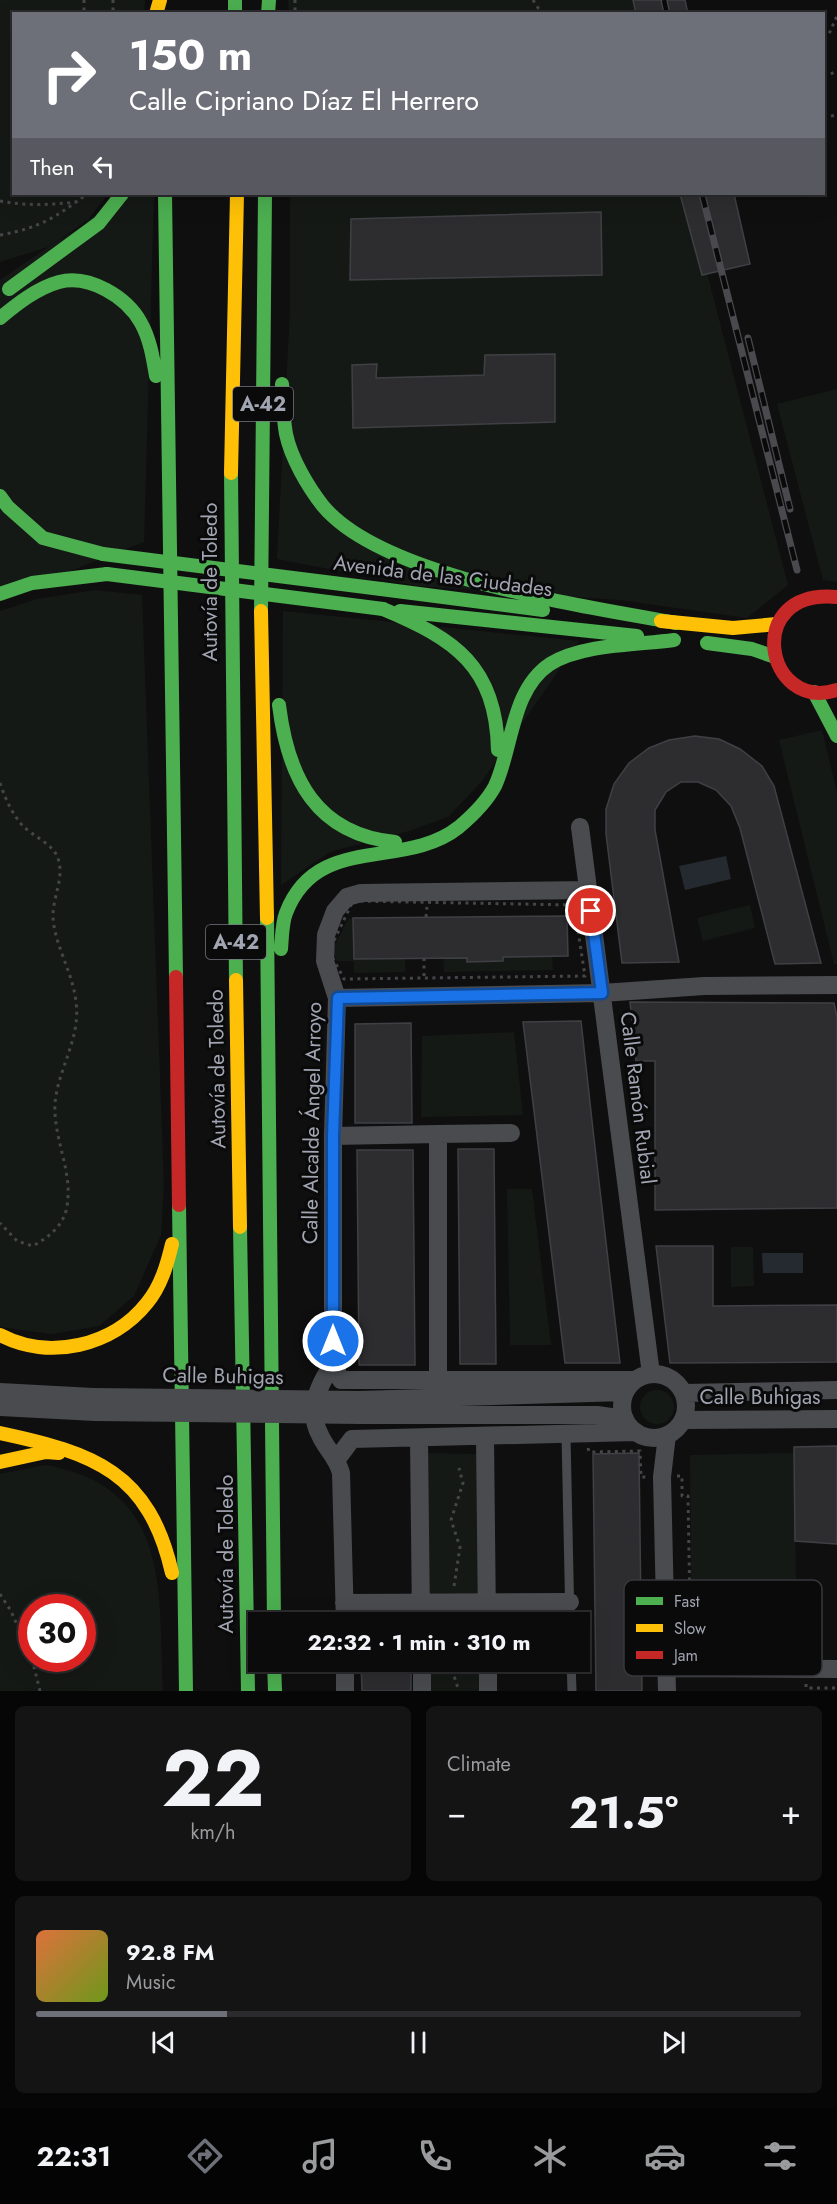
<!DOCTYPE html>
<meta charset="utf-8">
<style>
body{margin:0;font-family:Jost,sans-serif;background:#141415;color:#f1f3f6;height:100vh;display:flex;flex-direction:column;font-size:22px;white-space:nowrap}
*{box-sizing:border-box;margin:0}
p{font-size:20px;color:#9a9b9d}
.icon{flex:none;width:33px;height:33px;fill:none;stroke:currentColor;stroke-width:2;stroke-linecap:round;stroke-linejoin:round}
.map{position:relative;height:1691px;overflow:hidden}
.panel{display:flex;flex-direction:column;gap:15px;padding:15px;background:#060607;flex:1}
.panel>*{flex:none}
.top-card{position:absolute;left:12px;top:12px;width:813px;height:183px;border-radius:0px;box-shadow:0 6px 24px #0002,0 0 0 2px #2b2b2d;background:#6e7079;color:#fff;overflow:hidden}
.speed{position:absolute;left:18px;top:1594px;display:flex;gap:12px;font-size:30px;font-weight:700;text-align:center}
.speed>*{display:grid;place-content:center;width:78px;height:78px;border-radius:50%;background:#0b0b0c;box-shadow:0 6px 24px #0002,0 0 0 2px #2b2b2d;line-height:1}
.speed .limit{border:9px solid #d22;background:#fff;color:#111}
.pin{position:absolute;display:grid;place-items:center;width:51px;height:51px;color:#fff;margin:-26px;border:3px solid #fff;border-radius:50%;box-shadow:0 2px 6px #0007}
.me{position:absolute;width:66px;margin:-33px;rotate:0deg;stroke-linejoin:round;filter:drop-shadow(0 0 4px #0008)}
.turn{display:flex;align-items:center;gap:21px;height:126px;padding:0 18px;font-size:27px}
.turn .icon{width:78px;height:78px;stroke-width:2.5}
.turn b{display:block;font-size:42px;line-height:51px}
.then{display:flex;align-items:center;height:57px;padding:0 18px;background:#0003;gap:12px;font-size:22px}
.big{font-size:45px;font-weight:700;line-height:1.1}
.panel .widget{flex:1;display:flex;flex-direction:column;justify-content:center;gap:9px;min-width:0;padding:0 21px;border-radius:9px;background:#141415}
.panel .dial{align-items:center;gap:0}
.dial b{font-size:78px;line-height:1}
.song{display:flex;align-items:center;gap:18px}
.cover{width:72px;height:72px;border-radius:9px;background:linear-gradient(135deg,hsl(20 70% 55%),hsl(80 70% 35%))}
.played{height:6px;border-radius:3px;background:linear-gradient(90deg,#6e7079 25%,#2b2b2d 25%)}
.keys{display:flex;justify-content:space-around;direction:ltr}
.heat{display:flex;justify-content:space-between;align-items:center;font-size:33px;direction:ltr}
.panel .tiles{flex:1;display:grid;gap:15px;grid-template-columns:1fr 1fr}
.widget:last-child{grid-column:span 2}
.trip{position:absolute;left:248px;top:1612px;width:342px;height:60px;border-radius:0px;background:#0b0b0c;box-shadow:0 6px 24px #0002,0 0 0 2px #2b2b2d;font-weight:700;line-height:60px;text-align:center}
.dock{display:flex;height:96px;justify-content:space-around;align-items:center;background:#040405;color:#9a9b9d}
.dock .icon{width:42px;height:42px}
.dock .on{color:#6e7079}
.dock b{font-size:27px;color:#f1f3f6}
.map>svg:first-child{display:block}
</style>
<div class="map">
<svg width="837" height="1691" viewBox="0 0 837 1691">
<rect width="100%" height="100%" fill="#0f0f10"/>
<path fill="#151916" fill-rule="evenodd" d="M0,0H145L144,13L14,14V194H108L84,225L48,247L0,262Z
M288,0H633L636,13L289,14Z
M126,194H154L144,542L68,572L0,591V280Z
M290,194H680L701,274L707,273L788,585L747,618L620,600L418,586L277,559L290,311Z
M837,389V582L823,580L777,404Z
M95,590L142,595L164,1185L161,1235L134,1296L99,1326L51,1334L0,1327V611L37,599Z
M283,611L579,641L483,780L448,817L409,831L330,852L281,885Z
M822,730L837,792V964H834L779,740Z
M750,905L755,928L703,941L697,918Z
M353,918L354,959L405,958V972L354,973V961H337L332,951L348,919Z
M552,956L553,970L444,972L443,958H467L468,962L503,961V957Z
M514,1032L523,1115L421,1117L422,1036Z
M507,1189H532L551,1345H510Z
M731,1247H753L754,1286L731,1287Z
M640 1407a17 17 0 1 1 34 0a17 17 0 1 1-34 0Z
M424,1453L478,1454L483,1623H426Z
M794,1453L797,1650L692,1652L690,1455Z
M45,1465C172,1487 158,1590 163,1691H0V1474ZM32,1608H82V1659H32Z
M426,1662H483L484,1691H426Z"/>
<path fill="#252930" d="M726,856L731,879L685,890L679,866Z
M762,1253H803V1273H763Z"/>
<path fill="#2d2d30" stroke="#3f4044" stroke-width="1.5" d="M633,0H685L688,14H636Z
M680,194H734L750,264L702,275Z
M601,212L602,275L350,280L351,219Z
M555,354V422L353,428L352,365L377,364L376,378L484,375L485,355Z
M695,736L719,739L740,749L762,766L774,786L821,963L775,964L740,828L731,806L716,790L698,782H681L666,792L655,810V830L679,962L622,963L606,834V809L614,784L629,763L649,748L669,740Z
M567,916L568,956L503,957V961L467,962V958L354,959L353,918Z
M630,1002L834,1003L837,1017V1208L655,1210V1061H636Z
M581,1021L593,1130L620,1363H565L523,1022Z
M411,1023L412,1123H355V1024Z
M458,1149H494L496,1364H460Z
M357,1150H413L415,1365H359Z
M656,1246H713V1306L837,1305V1362L670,1363Z
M837,1446V1544L795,1541L794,1447Z
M639,1453L642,1691H596L593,1454Z
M361,1662H411V1691H362Z"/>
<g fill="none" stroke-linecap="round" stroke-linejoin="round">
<path stroke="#46464a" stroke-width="3" stroke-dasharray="3 4.5" stroke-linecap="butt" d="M84,0V14
M113,0V14
M295,0V14
M533,0L542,14
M824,38L828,36L837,16
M824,77L837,71
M824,119L837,114
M0,201C26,206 50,205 76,202L80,194
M0,235C40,228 56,217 87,194
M0,783C5,798 12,814 23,826C33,836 52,844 57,856C66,876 52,897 53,918C55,946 73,973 76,1002C81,1038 58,1069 55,1103C53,1141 75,1174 66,1211C61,1228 47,1238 33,1246L17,1241L0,1223
M353,901L574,905L585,976L344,979L329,951Z
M426,917L427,907
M424,958V977
M588,1448L589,1452L640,1451L641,1477H646
M677,1476H682V1496H688L690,1609L685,1653
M454,1586L460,1547L451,1520L463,1483L459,1468
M0,1594L11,1611L32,1659
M32,1659L40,1691
M456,1662L454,1676L459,1691
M806,1684V1688H837"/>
<path stroke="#4a4b4f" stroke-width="9" d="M566,1435L570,1623
M571,1662L572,1691"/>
<path stroke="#4a4b4f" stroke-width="18" d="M580,827L651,1374
M337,998L602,993L704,986L837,985
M438,1134L511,1133
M333,1136L438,1134V1380
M333,1364L341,1380H635
M622 1406a32 32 0 1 1 64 0a32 32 0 1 1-64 0Z
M0,1392L93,1397
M684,1393L837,1390
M359,1400L625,1392
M0,1407L95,1412
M361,1415H597L625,1419
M683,1420L837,1419
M667,1435L662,1477L667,1691
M485,1436L487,1623
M419,1438L421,1623
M337,1459L352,1439L636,1432
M344,1603L570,1602
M345,1623L341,1473C337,1457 326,1449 320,1435C307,1411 319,1384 333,1364V1136L337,998L325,961L326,935L335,911L347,897L361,893L589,890
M345,1662V1691
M422,1662V1691
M488,1662V1691
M667,1668L837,1669"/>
<path stroke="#4caf50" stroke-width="14" d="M235,0V14
M268,14L269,0
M165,194L176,977
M9,289L99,223L122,194
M0,318C17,304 37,288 59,282C89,274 127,297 141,323C150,339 153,358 156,376
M282,384C283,400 283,418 286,434C291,458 308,487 323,506C383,578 585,606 676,623
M231,473L236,980
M0,496L8,507L43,538L103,554
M381,589L543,610
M0,594L32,583L107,574
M383,609C455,639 496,666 498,750
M261,611L265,194
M400,611L637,636
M707,643L752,649L775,657
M814,692L837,736
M279,705C288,778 316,834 395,842
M267,918L274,1623
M281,949C282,938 282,923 286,913C317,832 404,871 459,827C472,816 487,801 495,786C513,747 511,690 550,664C582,644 637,645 674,640
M179,1205L186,1691
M240,1227L248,1691
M274,1662L275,1691"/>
<path stroke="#ffc107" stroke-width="14" d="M156,14L160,0
M231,473L237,194
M261,611L267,918
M661,621L733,628L777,624
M236,980L240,1227
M0,1335C49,1361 113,1346 147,1303C161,1286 167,1265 172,1244
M0,1433C94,1453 149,1472 172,1573
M0,1462L46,1452L59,1453"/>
<path stroke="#c62828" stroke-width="14" d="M837,597C742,588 765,713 837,690
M176,977L179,1205"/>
<defs>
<path id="rail" d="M664,0L667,14
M702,194L797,570
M748,338L790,509"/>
</defs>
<use href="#rail" stroke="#4a4a4e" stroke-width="7"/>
<use href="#rail" stroke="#0a0a0b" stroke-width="4.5" stroke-dasharray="14" stroke-linecap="butt"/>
<path stroke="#4a4b4f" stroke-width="18" d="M93,1397L359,1400
M95,1412L361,1415"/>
<path stroke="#4caf50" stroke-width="14" d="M103,554L381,589
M107,574L383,609"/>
</g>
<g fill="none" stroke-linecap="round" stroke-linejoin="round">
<defs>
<path id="route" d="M333,1341V1136L338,998L602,993L591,911"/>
</defs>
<use href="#route" stroke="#114b97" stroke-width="15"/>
<use href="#route" stroke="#1a73e8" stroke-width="10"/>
</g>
<g text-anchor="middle" stroke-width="6" stroke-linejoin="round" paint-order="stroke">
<g fill="#0a0a0b" stroke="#74767f" stroke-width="1.5">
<rect x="233" y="387" width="60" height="34" rx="4.5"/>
<rect x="206" y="925" width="60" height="34" rx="4.5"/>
</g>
<g font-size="20" font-weight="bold" fill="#a1a4b1">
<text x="263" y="411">A-42</text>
<text x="236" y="949">A-42</text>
</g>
<g font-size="21" fill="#a1a4b1" stroke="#0a0a0b">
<text transform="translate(443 576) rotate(7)" y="7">Avenida de las Ciudades</text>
<text transform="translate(210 582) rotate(-90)" y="7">Autovía de Toledo</text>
<text transform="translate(217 1069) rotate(-91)" y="7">Autovía de Toledo</text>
<text transform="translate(638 1098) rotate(83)" y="7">Calle Ramón Rubial</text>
<text transform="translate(312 1123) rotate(-89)" y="7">Calle Alcalde Ángel Arroyo</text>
<text transform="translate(223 1376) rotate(1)" y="7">Calle Buhigas</text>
<text x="760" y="1404">Calle Buhigas</text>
<text transform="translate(226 1554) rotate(-90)" y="7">Autovía de Toledo</text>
</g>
</g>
<rect x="624" y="1580" width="198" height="96" rx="9" fill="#0a0a0b" stroke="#37383d" stroke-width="1.5"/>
<rect x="636" y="1597" width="27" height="8" fill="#4caf50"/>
<rect x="636" y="1624" width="27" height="8" fill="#ffc107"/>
<rect x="636" y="1651" width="27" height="8" fill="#c62828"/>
<g font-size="16" fill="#a1a4b1">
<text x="674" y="1607">Fast</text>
<text x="674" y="1634">Slow</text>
<text x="674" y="1661">Jam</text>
</g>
</svg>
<div class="speed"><div class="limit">30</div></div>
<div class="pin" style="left:591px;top:911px;background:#d93025"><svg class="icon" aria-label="arrive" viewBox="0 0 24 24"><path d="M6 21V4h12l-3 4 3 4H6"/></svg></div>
<svg class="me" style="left:333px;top:1341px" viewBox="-20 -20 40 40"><circle r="17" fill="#1a73e8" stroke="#fff" stroke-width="3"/><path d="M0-11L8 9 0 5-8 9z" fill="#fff"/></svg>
<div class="trip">22:32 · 1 min · 310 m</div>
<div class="top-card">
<div class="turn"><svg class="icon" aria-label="right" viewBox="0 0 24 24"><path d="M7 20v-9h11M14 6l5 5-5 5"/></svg><div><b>150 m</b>Calle Cipriano Díaz El Herrero</div></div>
<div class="then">Then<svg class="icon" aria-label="left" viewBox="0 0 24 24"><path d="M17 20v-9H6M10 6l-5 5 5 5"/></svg></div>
</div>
</div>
<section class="panel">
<div class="tiles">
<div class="widget dial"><b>22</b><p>km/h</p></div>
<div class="widget"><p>Climate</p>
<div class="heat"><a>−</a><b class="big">21.5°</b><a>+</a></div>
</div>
<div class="widget">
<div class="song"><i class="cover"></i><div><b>92.8 FM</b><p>Music</p></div></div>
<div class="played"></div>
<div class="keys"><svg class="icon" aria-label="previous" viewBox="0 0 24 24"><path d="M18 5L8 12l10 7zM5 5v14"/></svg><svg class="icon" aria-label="pause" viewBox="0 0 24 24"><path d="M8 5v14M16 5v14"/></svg><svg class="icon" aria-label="next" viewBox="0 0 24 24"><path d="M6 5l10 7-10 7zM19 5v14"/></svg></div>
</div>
</div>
</section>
<nav class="dock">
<b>22:31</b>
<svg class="icon on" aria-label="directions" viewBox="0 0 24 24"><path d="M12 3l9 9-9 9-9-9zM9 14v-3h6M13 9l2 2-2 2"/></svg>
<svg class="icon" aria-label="music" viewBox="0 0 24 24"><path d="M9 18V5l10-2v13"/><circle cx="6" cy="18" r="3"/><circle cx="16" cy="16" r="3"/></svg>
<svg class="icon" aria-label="phone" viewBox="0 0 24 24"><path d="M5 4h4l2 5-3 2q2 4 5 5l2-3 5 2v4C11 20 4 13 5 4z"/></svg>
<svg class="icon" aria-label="climate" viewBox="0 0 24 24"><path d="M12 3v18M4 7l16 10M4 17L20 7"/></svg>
<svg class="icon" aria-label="car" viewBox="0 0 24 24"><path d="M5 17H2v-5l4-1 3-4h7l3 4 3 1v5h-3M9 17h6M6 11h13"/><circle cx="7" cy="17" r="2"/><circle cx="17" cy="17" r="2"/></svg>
<svg class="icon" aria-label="filters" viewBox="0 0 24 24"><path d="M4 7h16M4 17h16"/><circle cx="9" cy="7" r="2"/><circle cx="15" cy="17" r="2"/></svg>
</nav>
